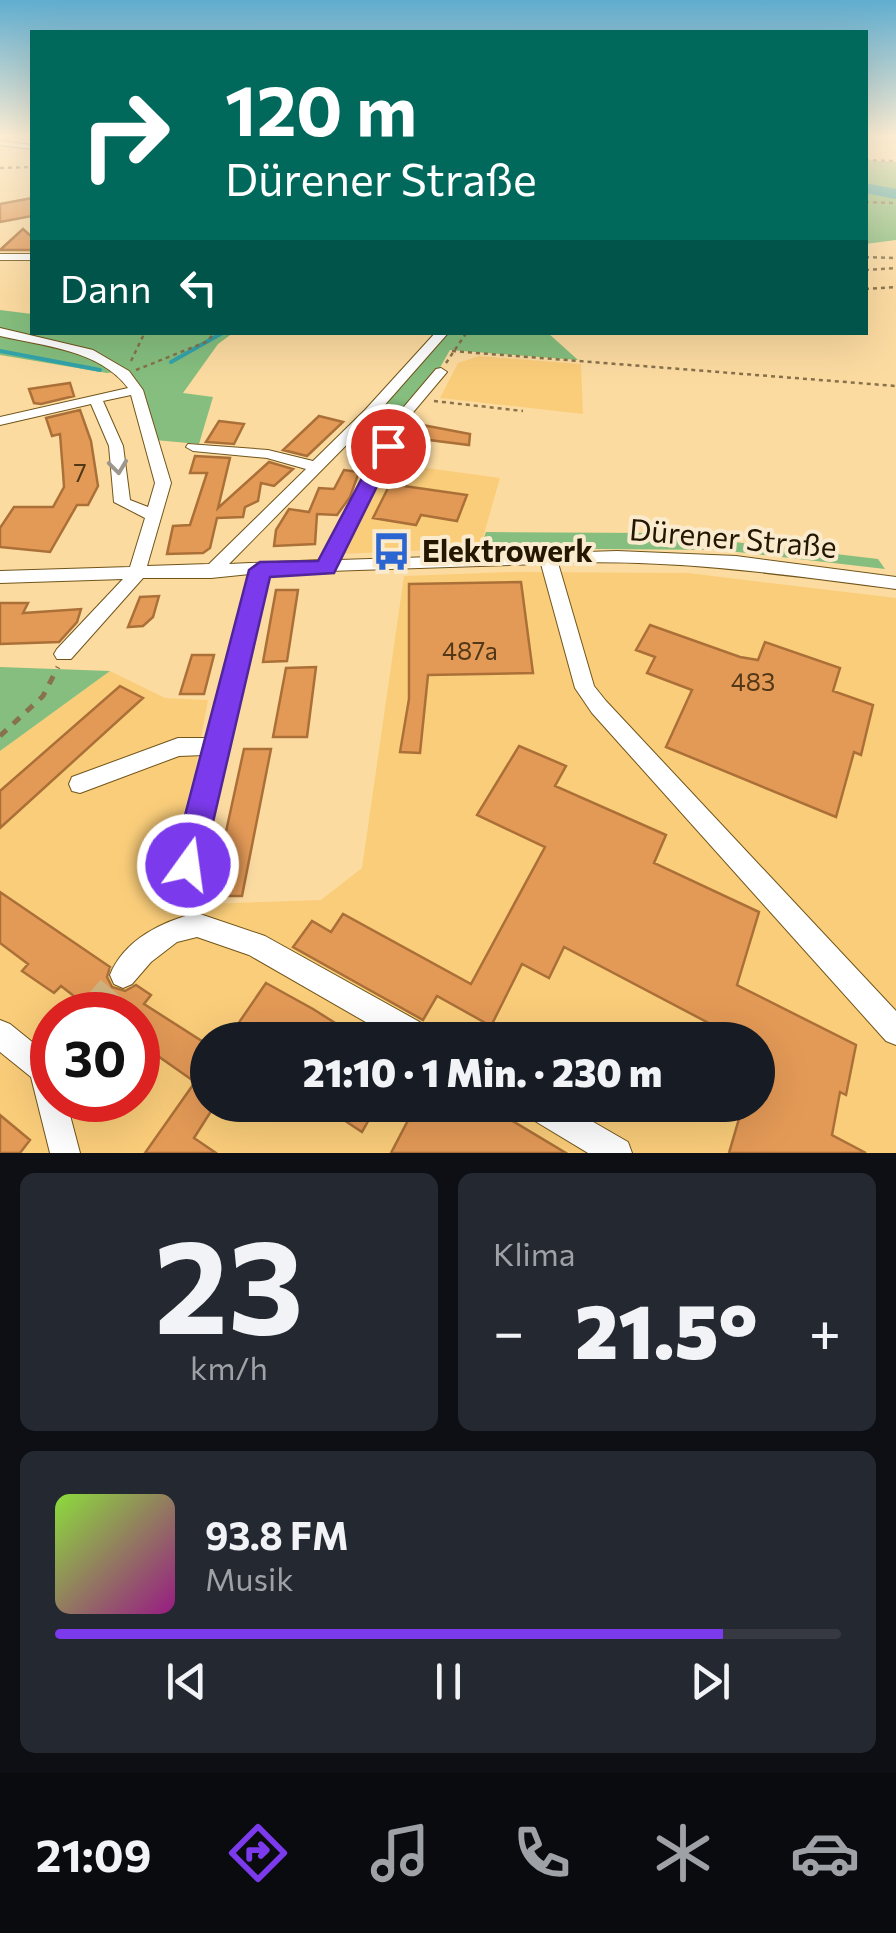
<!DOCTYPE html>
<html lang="de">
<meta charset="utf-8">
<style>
body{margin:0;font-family:Commissioner,sans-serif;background:#242831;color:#f1f3f6;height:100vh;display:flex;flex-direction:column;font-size:38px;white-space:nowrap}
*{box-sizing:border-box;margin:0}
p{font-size:32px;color:#9ea1a6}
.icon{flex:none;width:55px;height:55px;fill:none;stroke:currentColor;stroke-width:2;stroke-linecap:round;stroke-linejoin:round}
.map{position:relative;height:1153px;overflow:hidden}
.side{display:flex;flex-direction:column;gap:20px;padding:20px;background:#0d0f14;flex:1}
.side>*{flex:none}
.top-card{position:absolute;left:30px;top:30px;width:838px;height:305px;border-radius:0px;box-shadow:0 10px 40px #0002;background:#00695c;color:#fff;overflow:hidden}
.speed{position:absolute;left:30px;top:992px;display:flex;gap:20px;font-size:50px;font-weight:700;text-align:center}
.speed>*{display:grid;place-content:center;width:130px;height:130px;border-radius:50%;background:#171b24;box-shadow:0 10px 40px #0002;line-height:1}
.speed .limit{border:15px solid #d22;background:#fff;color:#111}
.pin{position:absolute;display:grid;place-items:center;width:85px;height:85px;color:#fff;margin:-42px;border:5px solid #fff;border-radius:50%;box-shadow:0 2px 10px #0007}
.me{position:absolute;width:110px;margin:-55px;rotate:14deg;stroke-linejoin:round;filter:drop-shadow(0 0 8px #0008)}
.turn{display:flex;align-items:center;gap:35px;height:210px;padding:0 30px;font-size:45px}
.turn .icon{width:130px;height:130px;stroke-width:2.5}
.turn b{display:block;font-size:70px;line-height:85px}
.then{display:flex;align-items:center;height:95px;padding:0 30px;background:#0003;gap:20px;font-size:38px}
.big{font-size:75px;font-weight:800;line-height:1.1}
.side .tile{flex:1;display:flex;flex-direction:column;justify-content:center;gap:15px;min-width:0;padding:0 35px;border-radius:15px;background:#242831}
.side .dial{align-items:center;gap:0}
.dial b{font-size:130px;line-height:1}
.song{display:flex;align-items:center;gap:30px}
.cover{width:120px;height:120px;border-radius:15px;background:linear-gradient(135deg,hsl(90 70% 55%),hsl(310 70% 35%))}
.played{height:10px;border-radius:5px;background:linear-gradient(90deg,#7c3aed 85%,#363941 85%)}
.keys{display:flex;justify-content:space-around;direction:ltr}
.heat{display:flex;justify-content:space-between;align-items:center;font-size:55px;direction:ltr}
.side .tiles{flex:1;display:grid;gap:20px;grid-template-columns:1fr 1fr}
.tile:last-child{grid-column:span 2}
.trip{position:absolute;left:190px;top:1022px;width:585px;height:100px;border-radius:50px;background:#171b24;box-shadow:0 10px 40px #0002;font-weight:800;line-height:100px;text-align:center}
.tabs{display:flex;height:160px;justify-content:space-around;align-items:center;background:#090b0e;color:#9ea1a6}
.tabs .icon{width:70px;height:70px}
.tabs .active{color:#7c3aed}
.tabs b{font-size:45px;color:#f1f3f6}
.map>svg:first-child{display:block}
</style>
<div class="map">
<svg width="896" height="1153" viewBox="0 0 896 1153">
<rect width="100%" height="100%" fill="#fcdba1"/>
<path fill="#facd7a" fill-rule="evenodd" d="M479,356L581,364L583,414L440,398L458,363Z
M390,463L500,478L480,548L340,554Z
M513,572L688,573L896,598V1153H0V751L110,671L165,698L208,700L195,771L161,896L178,905L321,900L362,868L404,576ZM52,1015H138V1100H52ZM208,1040H758V1105H208Z"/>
<path fill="#85be7e" d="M865,160L896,162V240L865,244Z
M0,310L32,314V332L233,333L218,344L183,393L213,397L199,444L155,440L142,390L129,370L107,373L0,355Z
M446,333H548L578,360L450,350L438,371L399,417L375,412Z
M486,532L657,533L878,559L885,569L720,550L480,548Z
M0,667L110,671L0,751Z"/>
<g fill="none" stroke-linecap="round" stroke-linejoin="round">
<path stroke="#34a3aa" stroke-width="4" d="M0,351L100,370
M171,362L224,332"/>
<path fill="#34a3aa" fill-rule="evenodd" d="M865,183L896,189V199L865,193Z"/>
</g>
<path fill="#e49a57" stroke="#ab7038" stroke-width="2.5" d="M32,198V216L0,222V204Z
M23,229L32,237V250H0Z
M70,383L74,396L41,404L34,403L29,389Z
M80,410L91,441L98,486L88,505H77L50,552L0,547V528L14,507H53L64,487L63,472L60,434L52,436L46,418Z
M319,416L343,422L307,456L283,450Z
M219,421L244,424L234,444L206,442Z
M412,423L470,434L469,445L405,437Z
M195,456L230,458L218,508L269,462L293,469L274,486L261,483L258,501L245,507L243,517L217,518L210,548L203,553L167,554L173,526L190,525L207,473H190Z
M344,470L359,472L350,497L337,515L317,514L315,544L274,546L276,530L289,509L309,512L319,488L334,489Z
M390,484L467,495L457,521L421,515L416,525L373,518Z
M521,582L533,673L428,675L420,753L400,752L409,699V584Z
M276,590H298L287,661L263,662Z
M159,596L153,617L143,626L128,627L140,597Z
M0,603H28L23,613L81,609L77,622L59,642L0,644Z
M650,625L740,657L758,660L765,642L840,668L833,691L873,705L861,755L854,752L836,817L666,747L692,690L647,673L655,657L636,650Z
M192,655H214L204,694H180Z
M316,667L307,737H273L286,668Z
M120,686L143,698L0,828V791Z
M519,746L566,766L555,786L666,835L654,863L759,912L737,985L856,1045L846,1095L840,1092L832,1135L866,1153H729L743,1105H758V1040H741L564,947L549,978L522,964L491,1026L437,996L423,1020L293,947L312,921L331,932L343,914L471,984L545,847L477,815Z
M244,749H271L242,896H212Z
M0,892L110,967L107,977L112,987L125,991L136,985L151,995L144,1004L208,1045V1105H215L194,1138L216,1153H145L195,1082L138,1042V1015H109L104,997L92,993L79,1000L61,986L54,993L22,971L28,964L0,943Z
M266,983L313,1009L362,1040H227Z
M321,1105H377L362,1132Z
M416,1105H486L566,1153H391Z
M0,1115L30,1140L20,1153H0Z"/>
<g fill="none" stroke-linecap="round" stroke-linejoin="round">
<path stroke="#d1b481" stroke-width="28" stroke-dasharray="28 14" stroke-linecap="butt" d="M93,1010L123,975"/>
<defs>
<path id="minor" d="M0,141L32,145V149L0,145Z
M0,254H32V260H0Z
M0,328L93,350L129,371L143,390L171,483L147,566L209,564L306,469L267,458L193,451L186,447L188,444L268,450L313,461L365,410L436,332H449L375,416L229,564L321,560L397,415L436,369L441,368L447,372L410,416L339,560L617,551L736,556L896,577V589C782,574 674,559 558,563L594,686L606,701L896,1011V1045L886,1041L592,713L575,688L541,564L268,573L192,896L189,904L180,908L171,904L168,896L204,755L179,756L80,793L72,791L69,784L72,777L178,738H208L250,574L211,578H143L71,659H57L54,654L57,649L123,579L0,583V571L130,567L145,518L114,502L109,446L91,404L0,425V417L128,388C100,350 43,346 0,336ZM131,395L155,483L148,507L130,500L123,446L103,401Z
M197,913L265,936L434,1030L438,1040H397L249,955L197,937L177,942L151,962L132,984L123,988L114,984L110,975C124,940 162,921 197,913Z
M93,996L103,1000L107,1010L105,1015H75L83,1000Z
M0,1020L10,1024L52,1058V1100H66L80,1153H50L31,1077L0,1052Z
M520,1105H564L628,1142L632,1153H588L525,1115Z"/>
</defs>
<use href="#minor" stroke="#71551a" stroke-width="2"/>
<path stroke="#88724c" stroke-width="2.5" stroke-dasharray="4 4" stroke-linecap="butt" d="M865,160L896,161
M0,168L32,167
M865,202L896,203
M865,257L896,258
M865,270L896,268
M865,289L896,287
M452,351L896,386
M131,361L145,332
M446,363L467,332
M136,370L206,342L216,332
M434,401L523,411"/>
<path stroke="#88724c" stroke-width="5" stroke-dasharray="9 9" stroke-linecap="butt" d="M0,736L43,696L58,667"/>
<use href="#minor" fill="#fff" fill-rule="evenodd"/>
</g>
<defs><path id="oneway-chevron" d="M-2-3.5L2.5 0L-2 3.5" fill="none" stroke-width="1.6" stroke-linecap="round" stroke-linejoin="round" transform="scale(2.5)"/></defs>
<use stroke="#9c978d" href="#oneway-chevron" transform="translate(118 467) rotate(83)"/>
<linearGradient id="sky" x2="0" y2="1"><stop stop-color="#60adcf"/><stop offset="0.46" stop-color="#feefd5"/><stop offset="1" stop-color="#feefd5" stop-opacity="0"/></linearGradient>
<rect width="896" height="296" fill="url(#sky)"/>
<path fill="#7c3aed" stroke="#51269a" stroke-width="2.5" d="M388,440L397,446L334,573L270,577L203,865L199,875L188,879L176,875L172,865L249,570L260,562L318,561L379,446Z"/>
<defs>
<symbol id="bus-bare" viewBox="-9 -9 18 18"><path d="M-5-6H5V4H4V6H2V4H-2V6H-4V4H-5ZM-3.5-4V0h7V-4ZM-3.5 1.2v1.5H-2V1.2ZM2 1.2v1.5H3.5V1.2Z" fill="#2b65d2" stroke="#fbebce" stroke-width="2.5" paint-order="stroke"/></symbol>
</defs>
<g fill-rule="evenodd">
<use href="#bus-bare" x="364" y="524" width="55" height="55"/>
</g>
<g text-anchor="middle" stroke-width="8" stroke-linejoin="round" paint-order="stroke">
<g font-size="25" fill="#533817">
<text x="80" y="482">7</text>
<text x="470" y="660">487a</text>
<text x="753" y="691">483</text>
</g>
<g font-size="30" fill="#231702" stroke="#fbebce">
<text transform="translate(733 539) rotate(5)" y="10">Dürener Straße</text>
</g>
<g font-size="30" font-weight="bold" fill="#231702" stroke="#fbebce" text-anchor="start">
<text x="422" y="562">Elektrowerk</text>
</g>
</g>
</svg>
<div class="speed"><div class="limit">30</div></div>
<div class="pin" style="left:388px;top:446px;background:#d93025"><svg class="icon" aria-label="arrive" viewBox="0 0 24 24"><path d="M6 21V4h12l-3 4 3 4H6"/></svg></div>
<svg class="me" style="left:188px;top:865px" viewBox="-20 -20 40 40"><circle r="17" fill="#7c3aed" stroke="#fff" stroke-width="3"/><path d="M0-11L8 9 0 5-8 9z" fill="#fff"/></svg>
<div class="trip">21:10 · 1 Min. · 230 m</div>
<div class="top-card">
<div class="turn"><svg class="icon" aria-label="right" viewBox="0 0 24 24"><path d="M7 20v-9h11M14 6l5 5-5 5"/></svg><div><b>120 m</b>Dürener Straße</div></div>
<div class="then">Dann<svg class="icon" aria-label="left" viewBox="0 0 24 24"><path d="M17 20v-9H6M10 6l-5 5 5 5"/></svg></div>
</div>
</div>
<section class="side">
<div class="tiles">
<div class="tile dial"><b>23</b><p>km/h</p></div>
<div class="tile"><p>Klima</p>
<div class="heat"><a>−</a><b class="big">21.5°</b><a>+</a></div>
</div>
<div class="tile">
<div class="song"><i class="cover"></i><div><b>93.8 FM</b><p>Musik</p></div></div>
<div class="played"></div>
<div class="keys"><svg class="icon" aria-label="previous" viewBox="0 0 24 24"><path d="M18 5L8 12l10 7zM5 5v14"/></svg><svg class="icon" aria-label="pause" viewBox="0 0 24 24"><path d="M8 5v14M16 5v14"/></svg><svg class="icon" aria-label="next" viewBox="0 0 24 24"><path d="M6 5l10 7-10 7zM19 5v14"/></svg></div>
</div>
</div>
</section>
<nav class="tabs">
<b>21:09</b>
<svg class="icon active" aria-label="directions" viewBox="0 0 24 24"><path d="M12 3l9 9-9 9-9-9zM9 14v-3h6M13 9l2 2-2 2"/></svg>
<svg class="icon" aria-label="music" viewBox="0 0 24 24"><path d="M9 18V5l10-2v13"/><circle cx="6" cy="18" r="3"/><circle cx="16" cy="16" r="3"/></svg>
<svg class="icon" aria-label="phone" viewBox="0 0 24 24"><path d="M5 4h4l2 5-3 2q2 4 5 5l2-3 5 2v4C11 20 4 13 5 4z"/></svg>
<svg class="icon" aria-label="climate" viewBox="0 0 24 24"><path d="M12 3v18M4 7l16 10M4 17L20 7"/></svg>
<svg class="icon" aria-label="car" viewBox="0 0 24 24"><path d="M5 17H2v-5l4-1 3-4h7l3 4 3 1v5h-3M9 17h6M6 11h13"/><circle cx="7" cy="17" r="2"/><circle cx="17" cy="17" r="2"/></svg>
</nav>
